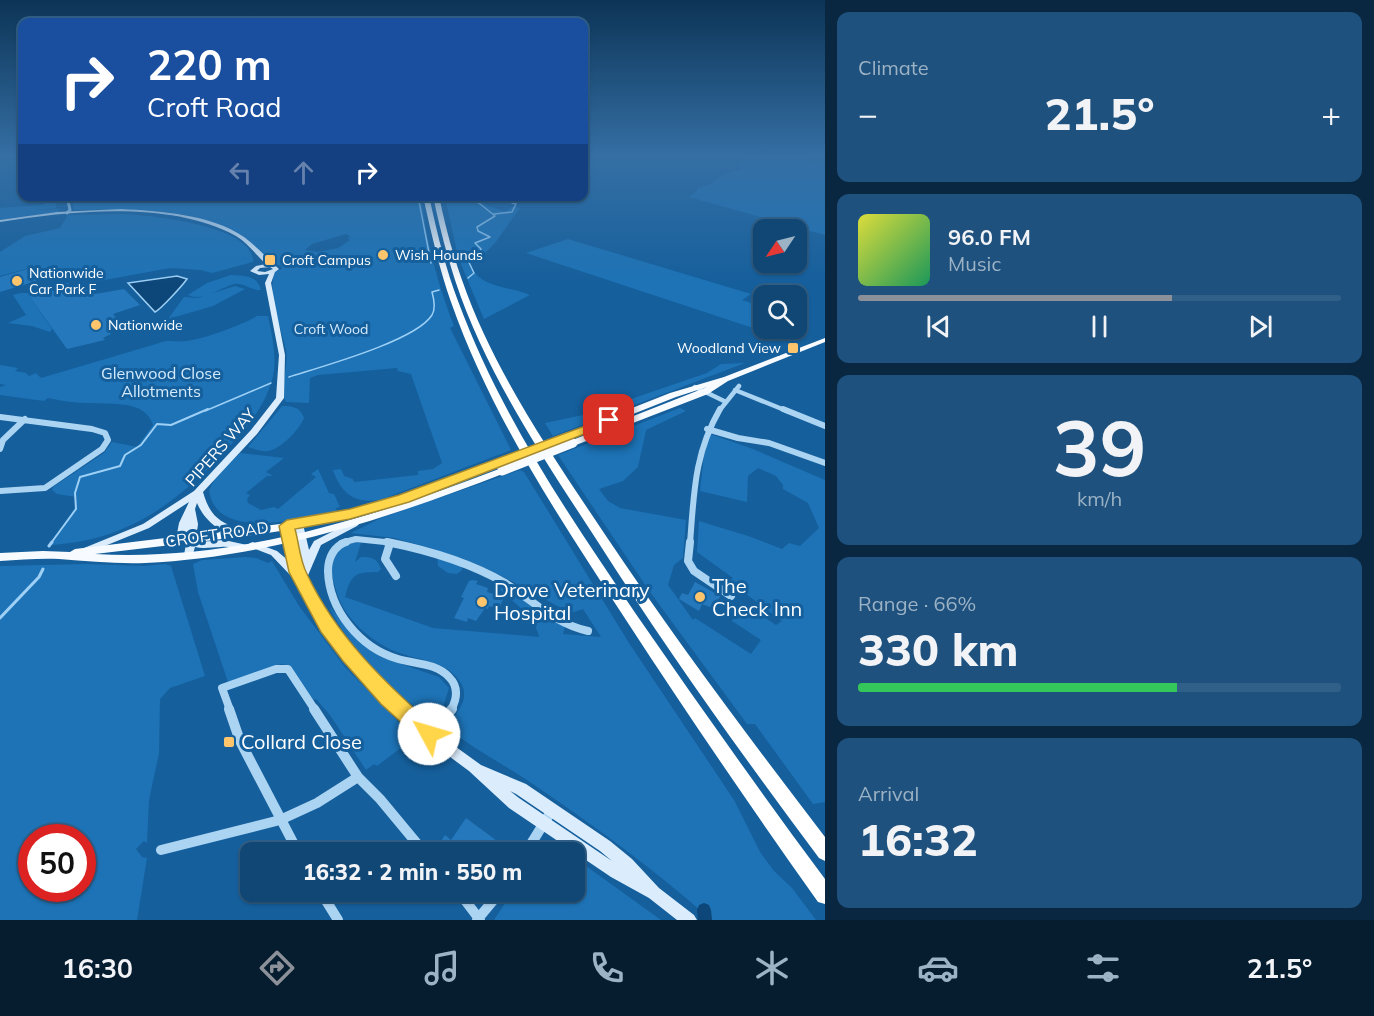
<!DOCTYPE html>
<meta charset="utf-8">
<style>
body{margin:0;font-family:Mulish,sans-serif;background:#1e517d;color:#f1f3f6;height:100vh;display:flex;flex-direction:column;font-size:22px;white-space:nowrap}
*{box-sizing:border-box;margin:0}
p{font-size:20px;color:#9cb2c5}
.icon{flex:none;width:33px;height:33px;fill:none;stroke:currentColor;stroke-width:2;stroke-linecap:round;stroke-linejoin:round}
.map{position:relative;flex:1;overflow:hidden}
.panel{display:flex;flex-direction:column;gap:12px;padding:12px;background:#092740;width:549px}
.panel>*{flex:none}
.banner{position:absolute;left:18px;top:18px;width:570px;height:183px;border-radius:12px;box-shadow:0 2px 4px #0004,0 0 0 2px #305f87;background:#1a4fa0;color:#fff;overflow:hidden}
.needle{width:39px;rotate:235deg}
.buttons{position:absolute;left:753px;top:219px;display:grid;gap:12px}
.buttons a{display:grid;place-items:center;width:54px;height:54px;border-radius:12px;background:#104775;box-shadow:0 2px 4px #0004,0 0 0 2px #305f87;font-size:30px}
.speed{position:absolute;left:18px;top:824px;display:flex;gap:12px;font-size:30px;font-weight:700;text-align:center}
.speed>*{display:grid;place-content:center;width:78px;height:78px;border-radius:50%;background:#104775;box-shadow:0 2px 4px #0004,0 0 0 2px #305f87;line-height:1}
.speed .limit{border:9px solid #d22;background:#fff;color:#111}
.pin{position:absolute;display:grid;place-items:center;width:51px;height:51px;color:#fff;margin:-26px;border-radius:12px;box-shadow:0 3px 9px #0006}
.me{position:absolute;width:66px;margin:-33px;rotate:309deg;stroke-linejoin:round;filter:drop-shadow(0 0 4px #0008)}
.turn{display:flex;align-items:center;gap:21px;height:126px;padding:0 30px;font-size:27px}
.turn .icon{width:78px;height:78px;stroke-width:2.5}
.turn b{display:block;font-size:42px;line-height:51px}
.lanes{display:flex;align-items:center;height:57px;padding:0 30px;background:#0003;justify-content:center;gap:30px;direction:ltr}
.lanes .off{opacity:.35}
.big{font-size:45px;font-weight:800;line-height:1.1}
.panel .widget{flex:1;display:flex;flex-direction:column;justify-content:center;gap:9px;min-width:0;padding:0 21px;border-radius:12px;background:#1e517d}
.panel .dial{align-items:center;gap:0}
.dial b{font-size:78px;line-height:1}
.song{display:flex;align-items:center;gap:18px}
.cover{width:72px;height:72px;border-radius:9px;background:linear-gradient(135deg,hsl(60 70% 55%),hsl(150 70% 35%))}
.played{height:6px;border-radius:3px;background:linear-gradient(90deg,#8c9099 65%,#305f87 65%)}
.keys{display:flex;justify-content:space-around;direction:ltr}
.heat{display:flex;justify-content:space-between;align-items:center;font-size:33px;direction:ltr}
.charge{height:9px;border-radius:4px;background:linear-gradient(90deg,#34c759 66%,#305f87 0)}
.trip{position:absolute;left:240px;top:842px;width:345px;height:60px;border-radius:12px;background:#104775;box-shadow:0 2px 4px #0004,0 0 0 2px #305f87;font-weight:800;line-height:60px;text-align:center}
.menu{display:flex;height:96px;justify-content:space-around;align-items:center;background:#061c2f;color:#9cb2c5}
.menu .icon{width:42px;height:42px}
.menu .current{color:#8c9099}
.menu b{font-size:27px;color:#f1f3f6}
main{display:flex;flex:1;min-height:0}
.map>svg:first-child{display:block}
</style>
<main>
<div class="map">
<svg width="825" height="920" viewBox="0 0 825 920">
<rect width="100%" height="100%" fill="#155f9c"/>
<path fill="#1d73b6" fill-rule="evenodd" d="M748,155H806V163L825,167V235L689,197L697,191L698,188L711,184L719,177L741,169Z
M54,197L57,198L56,208L33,210L59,209V212L0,220V208L42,205Z
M71,197H421C428,246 436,279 454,326L450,328L511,450L380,500C354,504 341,493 333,470L341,469L344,476L353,479L354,482L418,475V471L433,469L442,463L411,374L398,371L397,368L318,375L310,378L309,403L286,402C279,388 289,366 286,350C282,331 265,288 276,271L282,269L281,266C266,262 251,240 233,231C186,207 125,209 74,210ZM346,234L351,237L347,238L350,240L338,248L318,252L305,250L312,244Z
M445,197H462L500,210L506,211L513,206L520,208L495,243L477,261H469C477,289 507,285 530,295L484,319L458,257Z
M125,214C152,216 254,225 253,262L212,273L201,270L170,268L99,281L75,279L57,280L36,266L0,276V252L25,236L60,228L68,215Z
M568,239L751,294L742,300L763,307V325L753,328L526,253Z
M231,275C245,276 257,275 261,290C251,291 244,282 234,284C220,288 201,302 188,295L207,283Z
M235,286L245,289L213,306L168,319L184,297L197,298Z
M21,293H27L52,329L50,332L32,326L8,323L26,315L13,295Z
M257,316H268C272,336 278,360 272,380C264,408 245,430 225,451C175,505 125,541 50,545L76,506V497L57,494L52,490L53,487L104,453L112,442L137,447L153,425C145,399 112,405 91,403C77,403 61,401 48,398L44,401L0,395V387L6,385L0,384V365L18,368L15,371L26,373L29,376L36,373L41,378L166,341C173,341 179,342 186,341C200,340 245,324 257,316Z
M745,363L553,436L545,423L583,415L628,400L707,373L721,364Z
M282,406C293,406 300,407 304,418C299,430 281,449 268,451C261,452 254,449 248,447Z
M680,408L686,411L646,430L638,467L623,481L599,489L608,501L620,508L686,520L683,558L674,565L668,585L693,620L695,618L751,654L761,640L732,621L741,602L776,625L782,621L729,581L733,578L697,552L699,521L748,536L782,549L789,543L800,546L819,528L808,503L783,489V485L776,476L758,468L748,476L747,502L700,491L704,455L710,434L753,449L825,480V802L813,804L755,724H747L650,592L558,455Z
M240,453L284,458L266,472L273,476H267L246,493L250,495L247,499L248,503L261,510L274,507L278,509L316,477L311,474L318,469L329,493L334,494L340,507L336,508L337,511C302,518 216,543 209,490L217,475Z
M520,470L524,472L629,643L734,800L760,852L774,871L792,888L816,920H711C655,869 590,823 527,780C501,763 474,749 450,730L448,724C458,712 470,699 461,683C445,658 418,662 392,650C370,640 346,619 338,596C331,574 329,569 338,547L359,541L361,543L355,562L361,557C372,557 377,558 381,569L378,572C355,572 351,574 345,597L433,628L539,637C535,614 511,602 495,585L498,582L565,626L563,634L601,637L583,609L571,613C534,595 500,572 461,558L462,570L457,574L448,573L438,566L437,550L394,538L351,533L381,518Z
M245,557L256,558L268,563L272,561L299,606L345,667L414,738L377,766L374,764L366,770L330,715L316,699L313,700L292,668L287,665L281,664L228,682L198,592L193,564L202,560Z
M85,564L143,566L165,564L171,566L205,676L170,688L160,699L159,753L149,800L147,843L144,841L136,849L142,857L147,858L137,920H0V566ZM32,837H82V888H32Z
M331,608L351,633L381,657L439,677L449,688L443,707L437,714L425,715C392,690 349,647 330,609Z
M575,858L661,920H494L513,891H574Z"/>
<path fill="#0d4779" stroke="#9ed0f6" stroke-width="1.5" d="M177,276L187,279C182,286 161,309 155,312L128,283Z"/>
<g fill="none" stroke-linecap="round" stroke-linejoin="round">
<path stroke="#9ed0f6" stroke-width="1.5" d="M418,196L431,263
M458,196L479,203L495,216L477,227L478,231L490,237L475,243L481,249L480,251L466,256L474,273L468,278
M494,214L512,212L516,204L512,203V196
M289,377C320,367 416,341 432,315C436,308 434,299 432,292L439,290
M205,411L271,383"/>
<path stroke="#9ed0f6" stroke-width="2" d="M51,543L76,509L75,493L80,477L120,466L125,455L141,445L157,424L171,425L208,409"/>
<path stroke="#9ed0f6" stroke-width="3" d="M49,546L52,542
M0,618L39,577L43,569"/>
<path fill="#0d4779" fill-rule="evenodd" d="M704,903L709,905L711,910L712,920H698L697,910L699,905Z"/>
</g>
<path fill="#2478bb" d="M34,267L50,277L0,292V277Z
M68,283L78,290L89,288L95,294L124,289L140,305L113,314L123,325L107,329L111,334L103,338L105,340L67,349L27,293Z
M472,580L478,581L476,584L488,588L487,592L504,597L499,609L489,606L488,609L485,608L476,621L468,618L467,622L454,618L464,598L461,597L469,581Z
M695,582L720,596L715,609L702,604L699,611L679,599L682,593L688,595Z
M466,818L485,832L512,852H440L436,849L445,835L451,840Z"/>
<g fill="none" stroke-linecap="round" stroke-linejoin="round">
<path stroke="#abd4f3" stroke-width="3" d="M67,196L70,210L67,213"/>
<path stroke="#abd4f3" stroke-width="4.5" d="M695,387L724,401
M735,390L787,411
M719,411L739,386"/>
<path stroke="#abd4f3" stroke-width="6" d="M783,409L825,426
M0,417L92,429L105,433L108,440L102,449L45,488L0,491
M707,429L738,438L769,443L825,463
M0,449L3,440L25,419
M341,543L356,539L394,543
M690,543C694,494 694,454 720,409"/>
<path stroke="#abd4f3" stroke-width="8" d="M346,542C334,546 328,558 328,571C329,610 360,648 398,659C415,664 436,663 449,677C459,687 457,699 451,710
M387,542C427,550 469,562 505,583C534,601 553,623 588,631
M690,542L688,561L694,571L731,596
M390,543L385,559L396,576
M230,710L222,688L276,669H288L315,710"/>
<path stroke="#abd4f3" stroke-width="10" d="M229,709L240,741L298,852
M314,709L358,777
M429,734L452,709
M161,850L280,820L317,803L358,777L380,799L424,852
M526,852L552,810
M320,891L338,920
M458,891L480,920
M477,920L501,891"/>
<path fill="#dbedfd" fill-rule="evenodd" d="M121,209C159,211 211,214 244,237C256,246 268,259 279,269L275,272L271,283L285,355L284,398L257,434L203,492C210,516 218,521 240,530L242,532L240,534C222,536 204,520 197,503L195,509L198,524L196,540L200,542L224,540L247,545L249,547L247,549C239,550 230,546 221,547C212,547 204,549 195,547L192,557H186L184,555L186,544L178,541L176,539L179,523L189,502L149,528L90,552H84L82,550L84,548L143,524L194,491L251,430L276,398L279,355L265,283L269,274L259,275L250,271L256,266L266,264C256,255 248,243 236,236C170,200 72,211 0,222V220L57,212ZM270,267L273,269L265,272L257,271L260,268Z
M298,521L301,522L303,524L309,550L314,541L351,522H357L359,524L357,526L321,545L306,580L324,612L353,653L398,701L427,726L481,765L526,784L610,841L632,859L659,888L694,915L697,920H677L649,898L611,877L509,808L469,771L419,734L390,709L345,659L316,618L295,577H292L271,555L250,547L248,545L250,543L253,542L277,551L290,562L282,526L284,524H290L301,569L303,565L293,524L295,522ZM510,791L516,794L600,851L612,861L519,798Z"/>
<path fill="#f7fbff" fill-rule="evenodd" d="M825,338V342L728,381L708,394L576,445H570L569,443L570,441L707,387L676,397L570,439H564L563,437L564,435L670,393L724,377Z
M497,461L500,462L502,464L500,466C448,485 395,508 340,520C260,537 177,544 95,554C234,562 371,518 499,469L502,468L507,471L505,473C390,518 270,557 145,563C116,564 88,561 59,559C39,558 20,560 0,561V553L43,551L70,552L75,549L280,524L341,513L401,496Z"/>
<path fill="#fff" fill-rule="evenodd" d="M423,196H429C437,232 445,267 458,301C500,415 570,517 638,617C699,705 761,793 825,879V904L818,902C752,809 688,715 626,620C560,519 491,416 451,302C439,268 431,232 423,196Z
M433,196H439C445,225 452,252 462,280C494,372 552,455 606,536C675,639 750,739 825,837V861L819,858C742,755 667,650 598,542C544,459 486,374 455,280C446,252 439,225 433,196Z"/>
<path stroke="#f7fbff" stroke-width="9" d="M497,464L567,437
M502,471L573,443"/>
</g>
<linearGradient id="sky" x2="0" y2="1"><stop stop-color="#0c3456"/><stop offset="0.55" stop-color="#356fa4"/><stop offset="1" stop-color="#356fa4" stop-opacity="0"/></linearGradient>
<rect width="825" height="284" fill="url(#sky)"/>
<path fill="#ffd54a" stroke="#a68a30" stroke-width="1.5" d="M609,417L613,418L615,420L613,423L409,502L350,519L295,529C299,543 300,561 307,574C336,636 385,683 436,728L439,734L436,741L429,744L422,741L381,704L343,661L321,632L289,572L279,526L287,520L350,509L399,495Z"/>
<g fill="#ffc56d" stroke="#155f9c" stroke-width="2">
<circle cx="383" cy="255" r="6"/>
<rect x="264" y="254" width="12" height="12" rx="3"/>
<circle cx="17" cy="281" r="6"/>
<circle cx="96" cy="325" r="6"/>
<rect x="787" y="342" width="12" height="12" rx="3"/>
<circle cx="700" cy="597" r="6"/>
<circle cx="482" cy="602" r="6"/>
<rect x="223" y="736" width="12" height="12" rx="3"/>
</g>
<g text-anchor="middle" stroke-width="6" stroke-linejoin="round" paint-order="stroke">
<g font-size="14" fill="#fff" stroke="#155f9c" text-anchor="start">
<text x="395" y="260">Wish Hounds</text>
<text x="282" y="265">Croft Campus</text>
<text x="29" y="278">Nationwide<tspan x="29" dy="16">Car Park F</tspan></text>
<text x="108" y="330">Nationwide</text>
<text x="781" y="353" text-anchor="end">Woodland View</text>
</g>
<g font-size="14" fill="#d4ebfd" stroke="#155f9c">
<text x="331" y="334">Croft Wood</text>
</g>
<g font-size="16" fill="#d4ebfd" stroke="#155f9c">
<text x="161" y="379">Glenwood Close<tspan x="161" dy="18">Allotments</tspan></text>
</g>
<g font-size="16" fill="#fff" stroke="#155f9c">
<text transform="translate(220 447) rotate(-49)" y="6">PIPERS WAY</text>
<text transform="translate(217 534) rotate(-8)" y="6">CROFT ROAD</text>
</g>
<g font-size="20" fill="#fff" stroke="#155f9c" text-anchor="start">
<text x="712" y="593">The<tspan x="712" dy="23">Check Inn</tspan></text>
<text x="494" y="597">Drove Veterinary<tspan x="494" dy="23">Hospital</tspan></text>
<text x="241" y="749">Collard Close</text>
</g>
</g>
</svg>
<div class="buttons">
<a><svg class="needle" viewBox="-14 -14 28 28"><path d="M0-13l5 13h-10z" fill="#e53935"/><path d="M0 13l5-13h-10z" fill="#9cb2c5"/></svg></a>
<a><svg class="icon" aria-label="search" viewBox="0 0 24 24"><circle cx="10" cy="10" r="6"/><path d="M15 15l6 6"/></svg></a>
</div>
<div class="speed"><div class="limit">50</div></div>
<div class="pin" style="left:609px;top:420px;background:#d93025"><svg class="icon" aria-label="arrive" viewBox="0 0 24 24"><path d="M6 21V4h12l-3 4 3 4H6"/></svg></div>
<svg class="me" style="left:429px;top:734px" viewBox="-20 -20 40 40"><circle r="19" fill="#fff"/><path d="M0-13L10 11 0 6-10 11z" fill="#ffd54a"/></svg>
<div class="trip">16:32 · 2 min · 550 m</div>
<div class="banner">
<div class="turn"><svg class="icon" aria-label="right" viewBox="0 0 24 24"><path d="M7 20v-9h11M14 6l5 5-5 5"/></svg><div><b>220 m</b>Croft Road</div></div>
<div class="lanes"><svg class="icon off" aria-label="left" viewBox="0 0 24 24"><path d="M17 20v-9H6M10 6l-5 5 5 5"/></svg><svg class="icon off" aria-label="ahead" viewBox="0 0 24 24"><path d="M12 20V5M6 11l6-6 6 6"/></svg><svg class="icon" aria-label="right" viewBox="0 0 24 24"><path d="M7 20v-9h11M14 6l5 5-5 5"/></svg></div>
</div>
</div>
<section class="panel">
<div class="widget"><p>Climate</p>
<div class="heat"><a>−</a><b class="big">21.5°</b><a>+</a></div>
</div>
<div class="widget">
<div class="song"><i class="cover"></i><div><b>96.0 FM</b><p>Music</p></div></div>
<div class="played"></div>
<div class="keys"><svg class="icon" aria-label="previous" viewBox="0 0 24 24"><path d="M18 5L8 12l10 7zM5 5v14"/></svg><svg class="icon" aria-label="pause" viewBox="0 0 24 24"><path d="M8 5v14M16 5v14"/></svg><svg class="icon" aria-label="next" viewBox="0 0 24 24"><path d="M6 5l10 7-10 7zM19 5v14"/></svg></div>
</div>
<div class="widget dial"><b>39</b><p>km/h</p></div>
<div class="widget"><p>Range · 66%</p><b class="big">330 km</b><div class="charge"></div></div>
<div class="widget"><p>Arrival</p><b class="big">16:32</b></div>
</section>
</main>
<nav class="menu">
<b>16:30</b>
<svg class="icon current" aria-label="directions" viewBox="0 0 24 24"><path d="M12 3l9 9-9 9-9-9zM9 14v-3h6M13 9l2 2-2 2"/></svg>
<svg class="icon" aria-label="music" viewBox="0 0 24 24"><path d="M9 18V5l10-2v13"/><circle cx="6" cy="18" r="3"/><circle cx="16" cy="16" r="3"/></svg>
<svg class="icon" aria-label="phone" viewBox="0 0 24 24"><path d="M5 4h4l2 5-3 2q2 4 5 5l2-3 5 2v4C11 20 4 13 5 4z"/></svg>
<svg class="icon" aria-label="climate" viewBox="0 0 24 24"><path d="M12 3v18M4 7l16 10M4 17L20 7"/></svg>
<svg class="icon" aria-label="car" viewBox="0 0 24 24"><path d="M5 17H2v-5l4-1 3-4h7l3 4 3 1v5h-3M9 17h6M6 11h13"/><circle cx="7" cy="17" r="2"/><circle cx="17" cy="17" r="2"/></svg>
<svg class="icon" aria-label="filters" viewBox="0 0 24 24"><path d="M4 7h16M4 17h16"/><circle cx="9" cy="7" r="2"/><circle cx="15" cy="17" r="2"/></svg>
<b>21.5°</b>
</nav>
